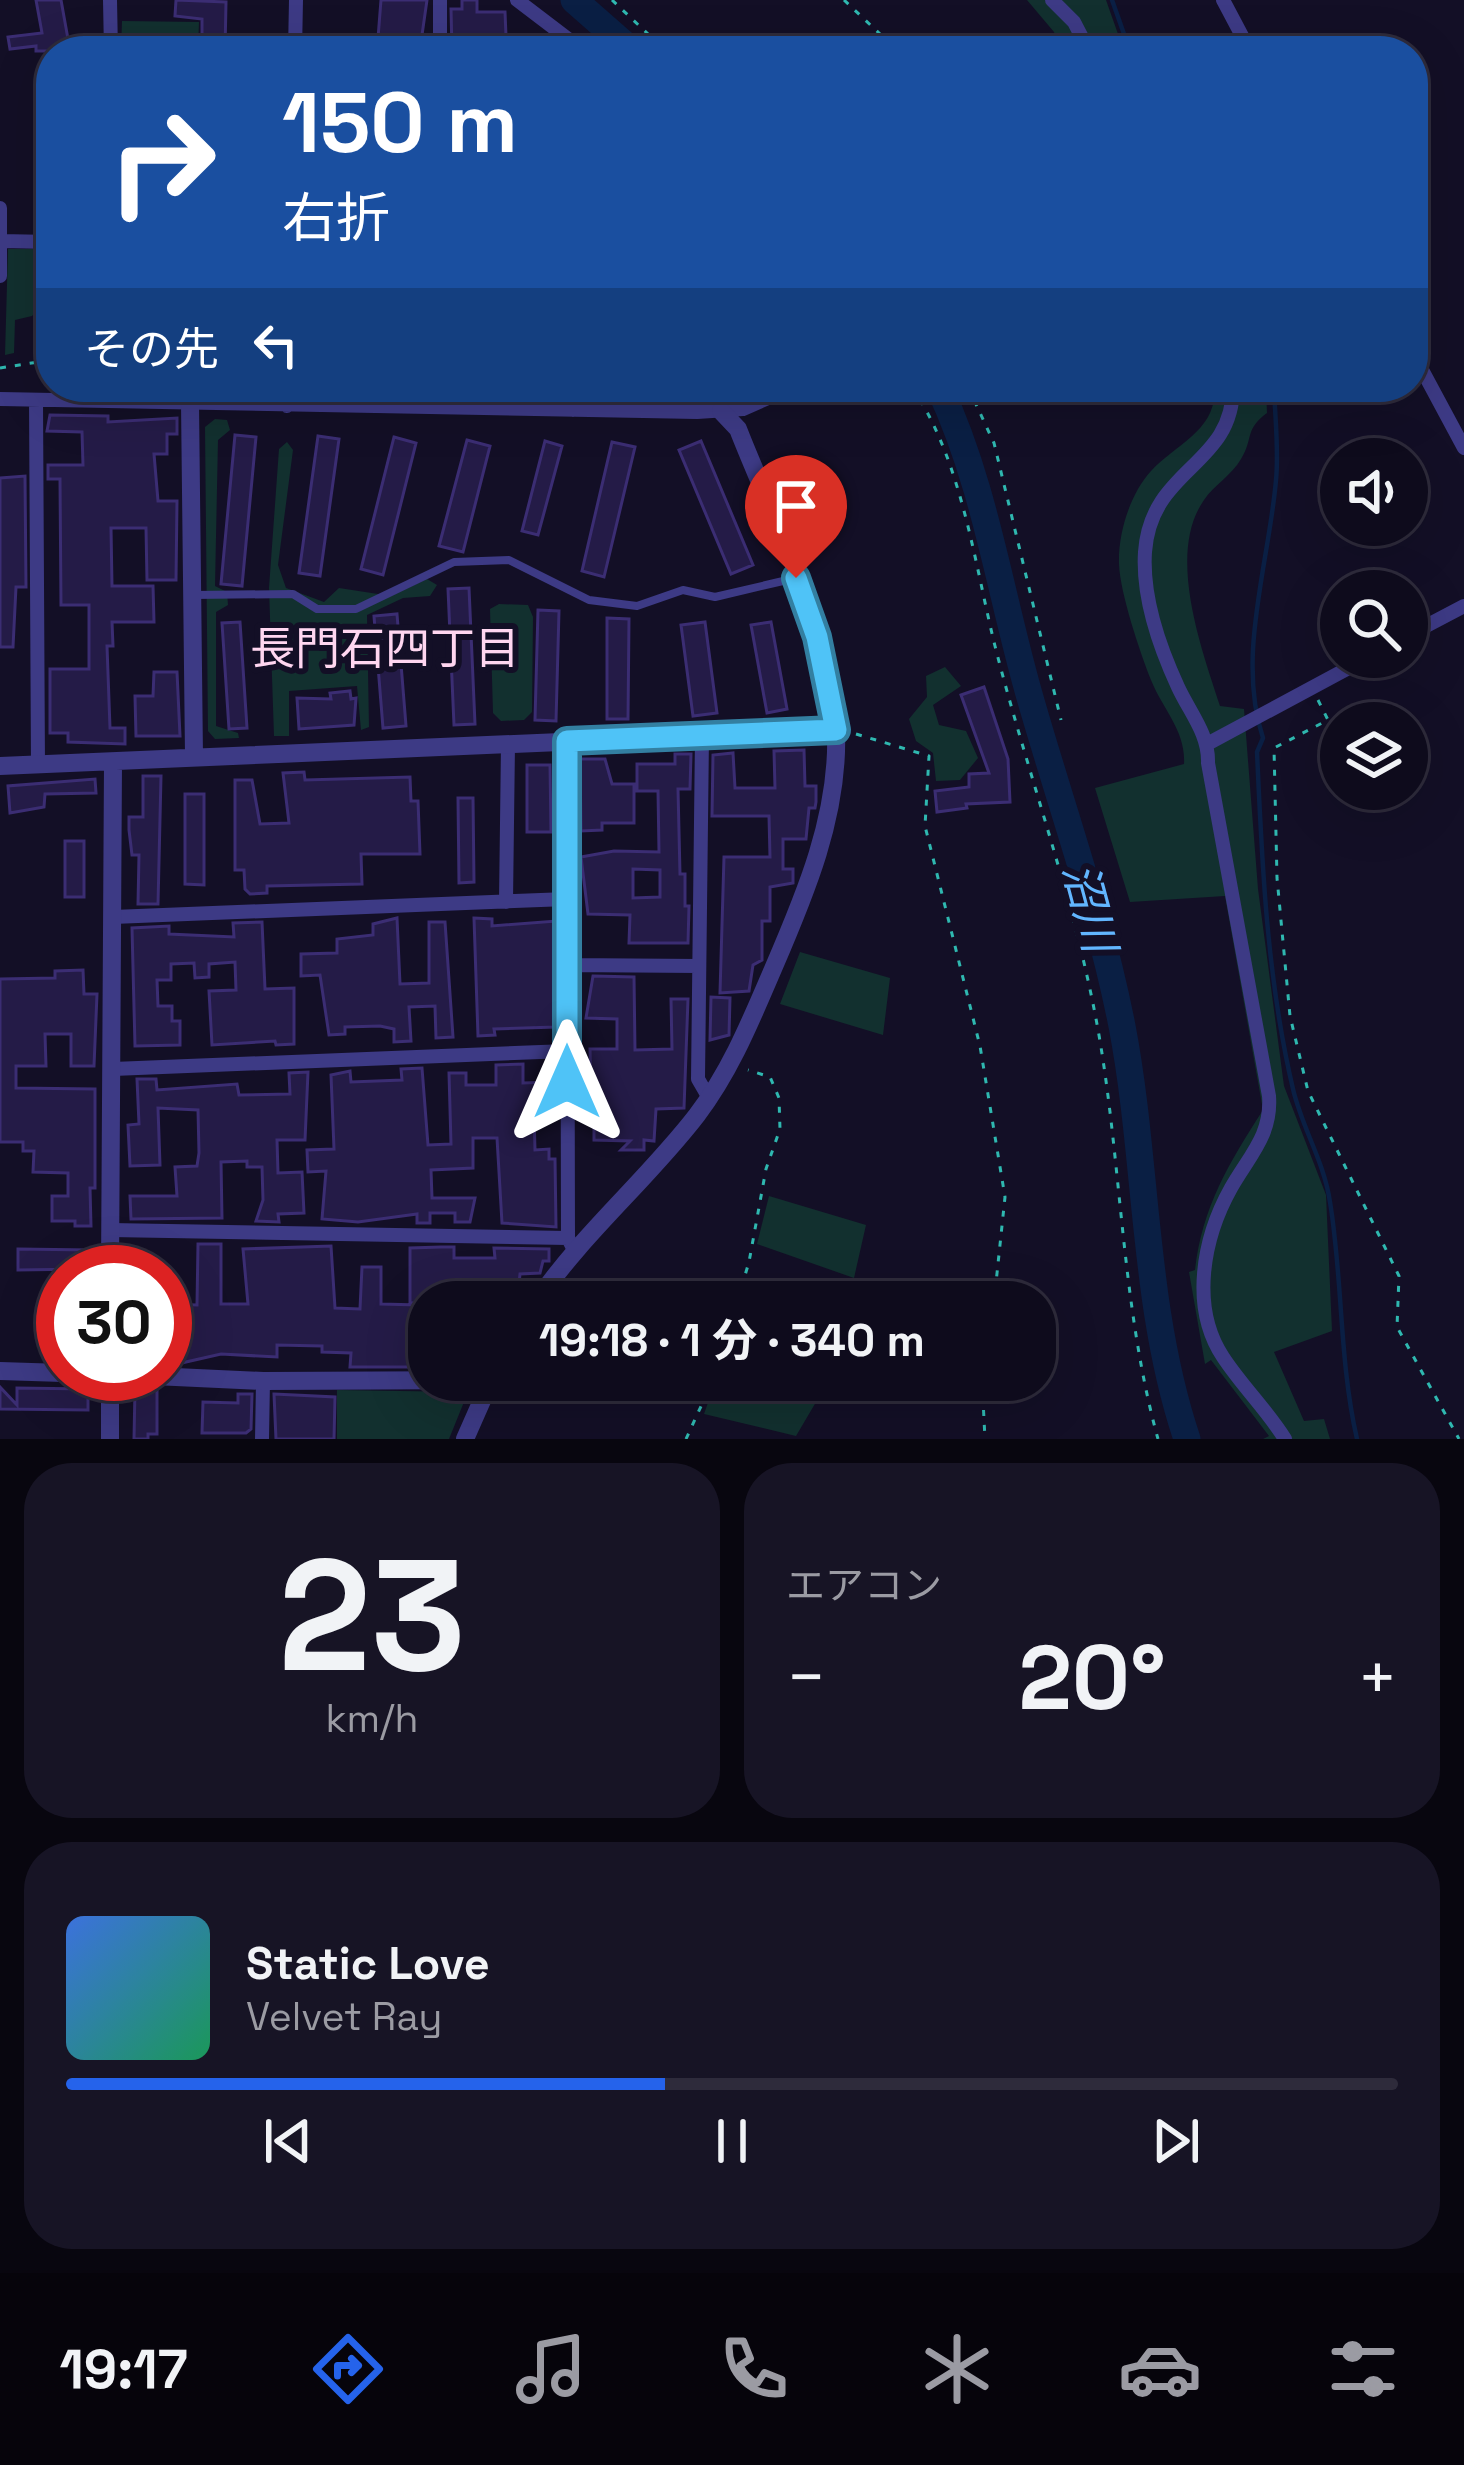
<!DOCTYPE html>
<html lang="ja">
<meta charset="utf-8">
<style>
body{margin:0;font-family:"Space Grotesk","Noto Sans JP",sans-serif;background:#171425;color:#f1f3f6;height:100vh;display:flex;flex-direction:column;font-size:45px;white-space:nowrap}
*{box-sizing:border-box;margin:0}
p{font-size:39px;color:#9b9ba3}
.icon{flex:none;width:66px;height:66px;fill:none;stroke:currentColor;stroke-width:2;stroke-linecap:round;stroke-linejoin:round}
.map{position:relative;height:1439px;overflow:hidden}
.details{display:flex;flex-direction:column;gap:24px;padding:24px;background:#08060f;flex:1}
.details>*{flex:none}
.top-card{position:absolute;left:36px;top:36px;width:1392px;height:366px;border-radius:48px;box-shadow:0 12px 48px #0002,0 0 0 3px #2e2b3b;background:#1a4fa0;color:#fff;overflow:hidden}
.fabs{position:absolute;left:1320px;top:438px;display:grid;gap:24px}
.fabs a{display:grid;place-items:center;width:108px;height:108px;border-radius:50%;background:#0e0b1c;box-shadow:0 12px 48px #0002,0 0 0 3px #2e2b3b;font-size:60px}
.speed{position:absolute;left:36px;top:1245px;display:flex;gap:24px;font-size:60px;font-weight:700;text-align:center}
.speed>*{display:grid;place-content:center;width:156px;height:156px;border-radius:50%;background:#0e0b1c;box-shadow:0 12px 48px #0002,0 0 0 3px #2e2b3b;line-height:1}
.speed .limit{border:18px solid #d22;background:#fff;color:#111}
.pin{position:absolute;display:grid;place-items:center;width:102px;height:102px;color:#fff;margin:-123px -51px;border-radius:50% 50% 50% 0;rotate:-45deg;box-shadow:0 0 12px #0007}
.pin .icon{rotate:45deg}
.me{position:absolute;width:132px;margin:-66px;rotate:0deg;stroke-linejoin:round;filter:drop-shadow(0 0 9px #0008)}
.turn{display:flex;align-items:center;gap:42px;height:252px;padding:0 48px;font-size:54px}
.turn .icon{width:156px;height:156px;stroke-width:2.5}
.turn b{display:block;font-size:84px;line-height:102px}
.then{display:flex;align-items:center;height:114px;padding:0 48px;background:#0003;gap:24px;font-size:45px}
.big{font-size:90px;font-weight:700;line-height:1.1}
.details .tile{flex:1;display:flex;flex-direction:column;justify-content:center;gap:18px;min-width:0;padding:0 42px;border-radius:48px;background:#171425}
.details .dial{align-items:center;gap:0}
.dial b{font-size:156px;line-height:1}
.song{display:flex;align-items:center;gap:36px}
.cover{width:144px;height:144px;border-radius:18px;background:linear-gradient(135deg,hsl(220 70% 55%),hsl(150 70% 35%))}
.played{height:12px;border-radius:6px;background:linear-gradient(90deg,#2563eb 45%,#2e2b3b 45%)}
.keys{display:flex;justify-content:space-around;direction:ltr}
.heat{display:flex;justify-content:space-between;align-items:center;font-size:66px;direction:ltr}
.details .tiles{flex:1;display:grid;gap:24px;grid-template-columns:1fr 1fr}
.tile:last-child{grid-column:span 2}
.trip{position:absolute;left:408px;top:1281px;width:648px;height:120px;border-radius:48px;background:#0e0b1c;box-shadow:0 12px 48px #0002,0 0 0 3px #2e2b3b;font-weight:700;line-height:120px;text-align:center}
.tabs{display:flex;height:192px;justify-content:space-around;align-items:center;background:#06040b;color:#9b9ba3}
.tabs .icon{width:84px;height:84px}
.tabs .current{color:#2563eb}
.tabs b{font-size:54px;color:#f1f3f6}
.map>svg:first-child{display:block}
</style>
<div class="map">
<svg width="1464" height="1439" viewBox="0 0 1464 1439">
<rect width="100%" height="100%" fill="#130f26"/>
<path fill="#12302f" d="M1027,0H1106L1124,51H1062L1054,32Z
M122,21L199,22L198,51H121Z
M8,249H51V306H41L32,316L15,320L14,353L5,355Z
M1214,387H1266L1267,413C1244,430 1254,438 1241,459C1232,475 1214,485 1204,500C1166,554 1202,650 1220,706L1244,709L1258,889L1284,1086L1326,1195L1332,1331L1274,1352L1304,1421L1324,1419L1330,1439H1263L1269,1436L1211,1360L1205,1364L1189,1272L1195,1270C1202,1207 1229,1163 1263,1110L1225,896L1130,902L1095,788L1184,764C1186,731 1163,710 1151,680C1140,652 1120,593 1119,564C1118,533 1130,494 1151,471C1176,444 1218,430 1214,387Z
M215,419L227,420L230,430L218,440L215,586L227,592L228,605L216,612V726L238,733L239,738L215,739L208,731L205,427Z
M287,442L293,450L278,565L286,588L324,602L339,588L391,596L427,579L437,585L430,596L403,598L367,615L369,727L361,730L357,686L289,691V736H274L269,588L279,449Z
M499,604L528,605L533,617L532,712L524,720L501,721L493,713L490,609Z
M945,667L961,686L933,705L939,725L966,731L978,758L960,780L936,781L933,753L916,741L909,719L927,697L926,676Z
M800,952L890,978L883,1035L780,1004Z
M769,1196L866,1225L854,1278L757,1244Z
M716,1380H829L796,1436L704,1414Z
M337,1390L464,1392L466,1397L449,1439H337Z"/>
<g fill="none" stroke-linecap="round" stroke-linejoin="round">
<path stroke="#0a1f44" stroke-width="4.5" d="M1112,0L1130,51
M1274,387C1275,418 1279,450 1276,480C1269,563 1236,657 1263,738L1257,752C1262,865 1267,979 1293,1089C1302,1128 1324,1161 1330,1202C1343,1281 1339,1361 1357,1439"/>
<path stroke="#0a1f44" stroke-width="27" d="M574,0L632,51
M939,387C986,487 1000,595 1031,701C1062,809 1100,914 1122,1026C1148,1162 1142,1305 1187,1439"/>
</g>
<path fill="#241b47" stroke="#3b2d73" stroke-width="3" fill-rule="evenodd" d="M36,0H61L68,39H82V51H36V46L10,49L8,37L42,33Z
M176,0L226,2L225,51H202V19L175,16Z
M381,0H427L422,35H418V42H406V51H377Z
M462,0H477V12H505L506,36L544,37V51H452L451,9H462Z
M50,415L108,416V422L177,418V434H167V454H154L158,501H177L176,580H147L146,528H111L112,586H153L154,622H112L113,646H107L110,728H125V744L68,742V733H50V669H89V605H61L60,479H48V465H83L82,432L47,431Z
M235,435L256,437L242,586L221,584Z
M318,436L339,439L320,576L299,573Z
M394,437L416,443L383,575L361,569Z
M467,440L490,446L463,552L439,546Z
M545,441L562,446L538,535L522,531Z
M701,441L753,565L731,574L679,450Z
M612,442L635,447L604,577L582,571Z
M25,476L26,587H16L13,647H0V478Z
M469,588L475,724L454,725L448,589Z
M538,610L559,611L556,721L535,720Z
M397,614L406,726L383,728L374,616Z
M607,618L629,619L628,719H607Z
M240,622L247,728L229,729L222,623Z
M705,622L717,713L693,716L681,625Z
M771,622L787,709L767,713L751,625Z
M154,672H177L180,736H136L135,696H153Z
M984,687L1008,759L1010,802L966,804L967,808L937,812L935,791L969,787V774L989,773L961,695Z
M350,691L351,699L356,698L354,725L299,729L297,698L331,699L330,693Z
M804,750L805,786H816V802L815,808H809L806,839H783V869H793V883L770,887V921H762V960L753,965L749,991L720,993L724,857H770L769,816H712L713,755L733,753L735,788H775L774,751Z
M675,754H691L690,789H678L680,874H685V906H689L688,943H629L630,915L588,914L581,857L614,851L659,852L658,791H637V764H675ZM633,869L660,870V897L633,898Z
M580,759H605L612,784H634V823H602V830L581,831Z
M527,765H550L551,832H527Z
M304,772L305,780L410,777L411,801H418L420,854H361L362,884L267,886V893L250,894L245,889L244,870H235V780H252L260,824L289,823L283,773Z
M143,776H161L158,904H138L139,855H132L129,830V817H143Z
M95,779L96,793L45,794L44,807L10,813L8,786Z
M185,794H204V885L185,884Z
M458,798H473L474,882L459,883Z
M65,841H84V897H65Z
M397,918L400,984L429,983V922H445L453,1037L436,1038L435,1006L409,1007L411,1041L394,1042V1029L380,1026L345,1027V1034L329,1035L320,975L301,976V954L337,953V939L373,935V924Z
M474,918L492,919V926L556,921V1027L494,1029L495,1035L478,1036Z
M262,922L265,989L294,988V1044L276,1045L275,1041L212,1045L209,991L236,990L235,962L209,964V977L195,978L194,963L171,964V980H157L158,1006H172V1021H180V1045L135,1046L132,928L169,926V934L234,937L233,923Z
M83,970L84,994H97L94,1066H71V1034H45L46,1066H16V1088L95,1089V1188H90L91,1226H75V1221H52V1196H68V1173L33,1172L34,1151H23V1142H0V979L55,978V971Z
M593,976L634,977L635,1050L672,1049L671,999H688L684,1108L656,1109L654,1141L644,1140V1150H621L630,1141L594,1140V1117H582L586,1090H591L590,1049H617V1019L586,1018Z
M730,998L729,1035L710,1040L711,997Z
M523,1064V1083L555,1082V1114H534L535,1150L549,1149V1159H555L556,1227L502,1223L497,1138H473V1168L431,1170L432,1198H475L470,1222H455V1213H430V1223H417V1214L358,1222L322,1219L326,1171L308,1172L307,1150L334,1149L331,1075L350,1071L351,1082L402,1080L401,1069L422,1068L428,1145L451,1144L449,1073H466V1085H496V1065Z
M308,1072L305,1140H277L278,1173L302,1172L304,1213L278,1214L279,1222L256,1221L263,1200L262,1167H247V1161L221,1162L222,1218L131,1219L130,1196H177L175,1167L197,1166L199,1153L198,1110L158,1108L160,1165L130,1166L128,1125L139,1124L137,1079H156L157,1090L237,1084L239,1095L290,1094L289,1073Z
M198,1244H221V1304H248L243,1249L331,1246L335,1308L360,1309L362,1267H381V1304L419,1305L422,1353H417V1367H350L351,1353L322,1352V1346L277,1345V1357L221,1354L177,1364L178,1338H165V1304L197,1305Z
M441,1247H454V1258H495L494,1248L549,1249V1261H543L540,1273L520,1274L517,1302H494V1288L461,1287V1302L410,1303V1248Z
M18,1249L90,1250V1263L86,1269L18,1270Z
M0,1387L17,1405V1388L88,1389V1410L0,1409Z
M135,1389L157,1390V1434H148V1439H134Z
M238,1394H252L251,1429L246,1433H202L203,1402L238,1403Z
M274,1394L335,1397L334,1439H276Z"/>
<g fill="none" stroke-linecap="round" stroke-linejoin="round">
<path stroke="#2fb8b0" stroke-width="3" stroke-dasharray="6 9" stroke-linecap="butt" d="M612,0L666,51
M844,0L898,51
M0,368L51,360
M912,387C962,461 974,561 995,646C1030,784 1082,919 1103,1060C1122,1186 1124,1316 1158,1439
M968,387L994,443L1061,720
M1318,700L1328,720L1274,748L1277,878L1290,1016L1308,1091L1399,1276L1397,1327L1459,1439
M856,734L929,756L925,826L980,1046L1005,1197L994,1302
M737,1302L749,1262L766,1169L780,1129L779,1098L770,1077L748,1070
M982,1380L985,1439
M686,1439L713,1380"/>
<path stroke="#3d3a85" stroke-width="8" d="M193,595L293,594L317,609H356L454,562L509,560L589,600L637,606L683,590L715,597L796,578"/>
<path stroke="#3d3a85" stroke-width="14" d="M110,0L111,51
M517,0L584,51
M1052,0L1074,22L1089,51
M1223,0L1250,51
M295,51L296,0
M440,51V0
M0,208V276
M1,241L51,242
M1413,353L1464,448
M704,387L721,411
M1233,387C1233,467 1151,467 1145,552C1142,598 1159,646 1178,687C1190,713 1209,734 1208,763L1269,1096C1272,1135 1249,1156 1231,1188C1203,1238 1190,1307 1223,1357C1242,1386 1267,1410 1285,1439
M0,399L697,412L743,409L793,387
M36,400L38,765
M287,406L288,387
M573,410V387
M1407,636L1464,606
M702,736L698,1079L709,1098
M567,741L568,1238L574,1250
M1209,743L1369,657
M506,902L508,744
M113,917L567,899
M567,965L699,966
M113,1069L567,1051
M110,1230L568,1238
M262,1439L263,1381"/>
<path stroke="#3d3a85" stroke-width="18" d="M190,403L194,756
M0,766L837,730
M110,1272L113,763
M536,1302C583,1233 647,1180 697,1115C731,1070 751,1020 773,969C805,895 839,815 836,732C834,635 773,519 738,429L721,411
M0,1371L63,1373
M111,1374L263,1381L491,1380
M110,1439V1374
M465,1439L491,1380"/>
</g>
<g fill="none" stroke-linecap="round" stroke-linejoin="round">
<defs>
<path id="route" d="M567,1082V741L836,730L817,637L796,578"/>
</defs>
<use href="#route" stroke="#337fa1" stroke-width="30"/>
<use href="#route" stroke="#4fc3f7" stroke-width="21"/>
</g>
<g text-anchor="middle" stroke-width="12" stroke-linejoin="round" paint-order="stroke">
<g font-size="45" fill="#ffd6f0" stroke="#130f26">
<text x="385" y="664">長門石四丁目</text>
</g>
<g font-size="45" font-style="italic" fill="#62b6ff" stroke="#130f26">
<text transform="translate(1090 907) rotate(75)" y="16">沼川</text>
</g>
</g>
</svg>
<div class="fabs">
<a><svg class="icon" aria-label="sound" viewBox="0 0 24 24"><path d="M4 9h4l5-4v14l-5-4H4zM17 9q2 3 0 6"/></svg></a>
<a><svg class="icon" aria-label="search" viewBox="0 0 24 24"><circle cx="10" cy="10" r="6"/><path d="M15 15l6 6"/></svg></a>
<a><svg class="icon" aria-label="layers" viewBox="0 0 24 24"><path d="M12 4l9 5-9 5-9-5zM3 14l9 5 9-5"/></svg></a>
</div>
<div class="speed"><div class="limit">30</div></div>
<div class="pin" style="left:796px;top:578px;background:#d93025"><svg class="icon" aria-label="arrive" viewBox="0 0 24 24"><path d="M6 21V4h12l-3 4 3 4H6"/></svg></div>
<svg class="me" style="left:567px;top:1082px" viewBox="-20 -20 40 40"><path d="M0-17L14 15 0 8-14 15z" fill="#4fc3f7" stroke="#fff" stroke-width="4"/></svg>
<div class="trip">19:18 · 1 分 · 340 m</div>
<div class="top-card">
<div class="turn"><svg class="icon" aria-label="right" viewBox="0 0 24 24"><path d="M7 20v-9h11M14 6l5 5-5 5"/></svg><div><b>150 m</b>右折</div></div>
<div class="then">その先<svg class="icon" aria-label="left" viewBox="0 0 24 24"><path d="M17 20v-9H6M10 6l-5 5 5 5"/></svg></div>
</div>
</div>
<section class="details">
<div class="tiles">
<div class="tile dial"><b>23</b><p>km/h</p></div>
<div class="tile"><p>エアコン</p>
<div class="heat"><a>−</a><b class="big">20°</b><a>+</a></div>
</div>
<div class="tile">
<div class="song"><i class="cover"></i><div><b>Static Love</b><p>Velvet Ray</p></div></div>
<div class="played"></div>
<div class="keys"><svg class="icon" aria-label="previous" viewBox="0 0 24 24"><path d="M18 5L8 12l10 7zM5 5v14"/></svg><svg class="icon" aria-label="pause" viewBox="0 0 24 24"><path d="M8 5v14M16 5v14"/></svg><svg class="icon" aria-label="next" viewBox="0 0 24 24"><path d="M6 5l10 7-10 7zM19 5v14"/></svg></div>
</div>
</div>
</section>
<nav class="tabs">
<b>19:17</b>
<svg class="icon current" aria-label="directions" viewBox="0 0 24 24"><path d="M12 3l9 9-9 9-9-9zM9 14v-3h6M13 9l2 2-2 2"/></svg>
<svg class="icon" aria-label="music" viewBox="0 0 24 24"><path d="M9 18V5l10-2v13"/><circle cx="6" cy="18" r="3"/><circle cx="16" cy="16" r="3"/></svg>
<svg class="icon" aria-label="phone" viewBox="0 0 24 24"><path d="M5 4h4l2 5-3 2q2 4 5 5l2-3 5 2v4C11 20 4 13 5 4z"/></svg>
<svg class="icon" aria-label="climate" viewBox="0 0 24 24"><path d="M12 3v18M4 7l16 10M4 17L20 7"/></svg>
<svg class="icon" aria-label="car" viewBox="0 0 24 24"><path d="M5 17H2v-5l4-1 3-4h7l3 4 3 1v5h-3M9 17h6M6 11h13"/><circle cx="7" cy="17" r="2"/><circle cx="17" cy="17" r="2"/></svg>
<svg class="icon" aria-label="filters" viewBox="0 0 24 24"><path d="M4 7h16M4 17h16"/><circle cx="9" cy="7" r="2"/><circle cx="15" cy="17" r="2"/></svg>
</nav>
